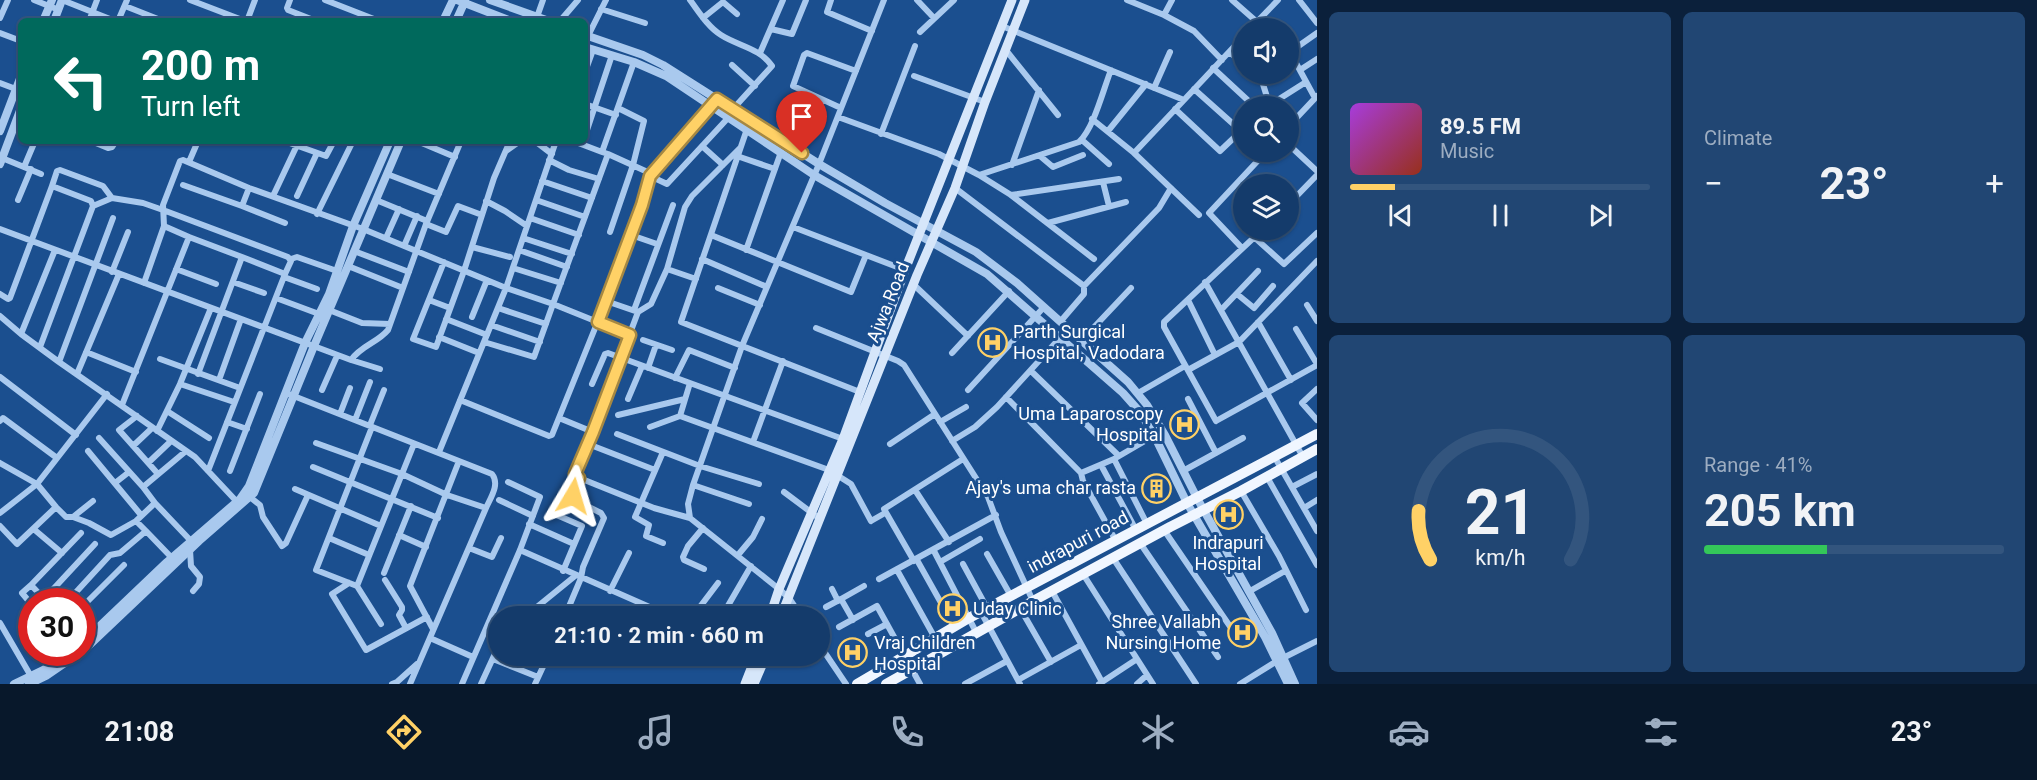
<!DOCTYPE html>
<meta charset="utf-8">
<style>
body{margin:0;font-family:Roboto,sans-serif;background:#214673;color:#f1f3f6;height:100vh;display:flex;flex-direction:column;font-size:22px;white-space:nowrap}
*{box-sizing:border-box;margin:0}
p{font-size:20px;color:#9dadc1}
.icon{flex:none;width:33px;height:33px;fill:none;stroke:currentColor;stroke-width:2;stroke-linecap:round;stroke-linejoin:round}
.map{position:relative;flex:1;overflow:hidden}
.details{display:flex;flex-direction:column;gap:12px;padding:12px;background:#0b203b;width:720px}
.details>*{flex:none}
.guide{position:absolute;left:18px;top:18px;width:570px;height:126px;border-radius:9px;box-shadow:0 2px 4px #0004,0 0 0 2px #33557e;background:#00695c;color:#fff;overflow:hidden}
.fabs{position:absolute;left:1233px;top:18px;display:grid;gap:12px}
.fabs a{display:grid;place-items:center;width:66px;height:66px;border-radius:50%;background:#143b6b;box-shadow:0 2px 4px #0004,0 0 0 2px #33557e;font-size:30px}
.speed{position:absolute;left:18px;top:588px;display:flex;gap:12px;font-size:30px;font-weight:700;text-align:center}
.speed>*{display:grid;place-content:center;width:78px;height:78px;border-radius:50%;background:#143b6b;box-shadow:0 2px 4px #0004,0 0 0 2px #33557e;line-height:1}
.speed .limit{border:9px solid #d22;background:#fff;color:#111}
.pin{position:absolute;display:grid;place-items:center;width:51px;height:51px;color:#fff;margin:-62px -26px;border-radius:50% 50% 50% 0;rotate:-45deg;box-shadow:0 0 6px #0007}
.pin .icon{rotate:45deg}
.me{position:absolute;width:66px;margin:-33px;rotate:7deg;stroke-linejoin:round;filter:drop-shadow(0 0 4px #0008)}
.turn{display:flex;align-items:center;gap:21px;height:126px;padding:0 24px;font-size:27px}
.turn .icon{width:78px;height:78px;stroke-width:2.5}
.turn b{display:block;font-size:42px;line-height:51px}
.big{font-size:45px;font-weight:700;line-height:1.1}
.details .card{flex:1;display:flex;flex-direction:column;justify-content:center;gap:9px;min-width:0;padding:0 21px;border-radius:9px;background:#214673}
.details .dial{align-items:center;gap:0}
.dial svg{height:156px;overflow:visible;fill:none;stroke:#33557e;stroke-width:7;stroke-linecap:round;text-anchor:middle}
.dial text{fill:#f1f3f6;stroke:none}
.song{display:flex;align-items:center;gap:18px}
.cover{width:72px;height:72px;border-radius:9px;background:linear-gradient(135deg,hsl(280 70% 55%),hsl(10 70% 35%))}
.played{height:6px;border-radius:3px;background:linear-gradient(90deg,#ffd166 15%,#33557e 15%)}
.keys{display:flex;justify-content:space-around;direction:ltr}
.heat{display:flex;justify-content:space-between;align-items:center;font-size:33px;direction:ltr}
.charge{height:9px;border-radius:4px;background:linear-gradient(90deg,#34c759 41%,#33557e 0)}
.details .tiles{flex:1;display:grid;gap:12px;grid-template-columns:repeat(2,1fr)}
.trip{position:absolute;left:488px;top:606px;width:342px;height:60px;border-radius:30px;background:#143b6b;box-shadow:0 2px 4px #0004,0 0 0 2px #33557e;font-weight:700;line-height:60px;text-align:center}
.tabs{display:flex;height:96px;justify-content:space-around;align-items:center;background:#08182b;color:#9dadc1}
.tabs .icon{width:42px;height:42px}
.tabs .selected{color:#ffd166}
.tabs b{font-size:27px;color:#f1f3f6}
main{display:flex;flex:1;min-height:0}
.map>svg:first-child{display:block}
</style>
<main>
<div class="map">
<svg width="1317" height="684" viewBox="0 0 1317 684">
<rect width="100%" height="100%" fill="#1b4f8f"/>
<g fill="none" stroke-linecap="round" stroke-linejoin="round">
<path stroke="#a9c9ee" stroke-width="6" d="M34,0L59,10
M62,0L115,21
M190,0L245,21
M290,0L287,8L288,10L316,21
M325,0L379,21
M690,0C699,12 708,27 721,35C738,46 760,48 772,66L733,109
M831,0L827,12L872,31
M917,0L934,18
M1127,0L1164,15L1194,31L1222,60
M1232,0L1257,22
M1299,0L1317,23
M125,6L163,21
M601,9L645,23
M1164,15L1172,0
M537,17L543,0
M0,18L8,0
M703,18L723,2L737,14
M89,21L97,0
M118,21L127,0
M247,21L255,0
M560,21L578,0
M1002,26L1184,100L1244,36
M1251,28L1278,0
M771,29L792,34L806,0
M920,32L954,0
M0,33L21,41
M588,36L606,0
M1005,49L1058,115
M1229,52L1244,64
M760,53L783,0
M732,65L755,86
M1213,68L1254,106
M1300,70L1317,59
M585,72L593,50
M1255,74L1262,81L1267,97L1262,106
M914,76L985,102
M1268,78L1276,74
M0,83L21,91
M1154,88L1170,52
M1194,89L1241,131L1243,128
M1315,98L1290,52L1317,33
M1276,101L1306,82
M585,104L616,115
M712,104L650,176L667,184L728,118
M841,108L793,86L804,55L807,53L856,71
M1175,109L1220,151L1241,131
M838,117L939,154L979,175L1011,195L1094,259
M1092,119L1134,153L1184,100
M1288,127L1317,96
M811,128L822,100
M747,129L681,322L860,392
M1108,131L1146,84
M881,134L915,46
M585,136L612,55
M1082,140L1109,164
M91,141L108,148L112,147L116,141
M284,141L326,156L334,141
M417,141L455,157
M486,141L488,142
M535,141L552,154
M573,141L602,152
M1288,144L1317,171
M702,146L723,165
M506,151L520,141
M1134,153L1199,215
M608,154L602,152L634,62
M737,156L775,169
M1040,156L1053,167L1083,155
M2,158L41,174
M549,160L569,170L599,179
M189,162L198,141
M1012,165L1039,90
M24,167L35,141
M387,174L439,194
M979,175L1079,142C1094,128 1103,90 1111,70
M542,181L592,198
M1103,182L1109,206
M183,185L242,206L249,188
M52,186L57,171L60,170L103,186L112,198L143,203L163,210L288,257L291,261L285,274
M955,188L1084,286L1159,208L1171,188
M1011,195L1119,179
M273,196L299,141
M297,196L317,153
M18,200L31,169
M376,200L427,221
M536,200L585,217
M486,201L505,211L527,226
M1288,205L1317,175
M93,206L112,198
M242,206L285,223
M317,214L353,141
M530,218L579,235
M1048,223L1126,202
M426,224L446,232L458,206L482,215
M164,226L189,237
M793,227L905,270
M0,229L351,360C362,345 377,343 388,330L426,224L461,141
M1262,230L1164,322V327L1216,421L1317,365
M610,232L633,165L644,121L618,108
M631,235L657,244
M711,235L851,292L866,255
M1254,237L1284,264L1317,233
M386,238L399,209
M523,238L572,254
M404,246L417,216
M472,247L510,257
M1242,248L1209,213L1266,152
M519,250L567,267
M746,250L781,152
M354,251L409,272
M291,259L297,257L337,271
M702,259L767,287
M444,262L413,339L436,347L464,271L494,178L510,141
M348,266L403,288
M513,268L561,283
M176,269L216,284
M667,269L696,279
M112,272L128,232
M284,277L317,289
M233,282L264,293
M1205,282L1303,457
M144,283L164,226L163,205L180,161L183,160L249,188L363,229L506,288L553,304L608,154L652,174
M913,284L968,336
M718,288L760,305
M0,294L8,299L10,298L52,186L91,201L93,206L40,347
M1237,294L1254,308L1273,286
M276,298L319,314
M429,300L450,308
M1188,300L1215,355
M1307,305L1317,321
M498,308L546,324
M329,310L362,323L390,324
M634,310L673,205
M1221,310L1258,271
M638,312L606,301L642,205L650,176
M0,316L21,334L59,362L195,457L239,504
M472,317L487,280
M446,319L487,335
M1060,322L1084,294V286
M1258,322L1291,380
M491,325L540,342
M816,328L898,361L904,365L988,497L1001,532L1033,601
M1296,329L1317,364
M21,334L55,250
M439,337L479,353
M643,340L672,350
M1081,341L1131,288
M484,342L534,357L553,304L630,335
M86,352L136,372
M952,353L1009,291
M160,359L240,388
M351,360L380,369
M59,362L113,218
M648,368L656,345
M1188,370L1239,342L1317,261
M1031,371L1119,456
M77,374L119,274
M0,377L76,435
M675,378L689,350L735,368
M219,380L241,319
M180,384L234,402
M592,384L605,354L608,353L843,439
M1317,389L1302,403L1317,420
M322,390L337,356
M968,390L1044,307
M286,393L492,474C500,484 491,497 486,508L410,684
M1138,393L1185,366
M1006,397L1081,473L1114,459L1162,431
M628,399L642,366
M1188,399L1216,453
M460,400L549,436L552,435L606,301
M122,405L189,237L242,257L198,374
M167,411L209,438
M340,414L350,388
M618,415L685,399
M137,416L119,430L158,474
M680,416L690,383
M559,418L593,432
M355,420L370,382
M0,421L3,418L57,458
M227,422L247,429
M940,422L966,407
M370,425L384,390
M372,427L316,570L357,586L381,624
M650,427L680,416L829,470L851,484L871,521L885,513
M157,431L180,384L211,308
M617,434L700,466L759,484
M99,438L143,487L186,451
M952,441L975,427L997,407L1068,329
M753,442L783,361
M316,443L402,474L447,495L486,508
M588,444L655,470
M890,444L935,414
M133,446L151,429
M88,451L141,515
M439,452L506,288L556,141
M663,452L635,517L649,525L646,536L663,543
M1274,456L1317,531
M1114,459L1147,524
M149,462L169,443
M0,463L37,484L56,507L17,544L0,526
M1101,465L1136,530
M313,467L438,518
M208,471L285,274L242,257
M230,471L260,394
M1183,471L1243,438
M1081,473L1083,481L1116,541
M1267,477L1317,565
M115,483L129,472
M693,485L749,504
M1292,487L1317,474
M295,489L381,526
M915,490L949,542
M1241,491L1279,556L1306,610
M784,492L820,519
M251,498L260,505L263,517L282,546L286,543L308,495
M499,500L533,516
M93,501L73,517L89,523L111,535L136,521L155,503L143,487
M155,503L191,541
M56,507L66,517H73
M1304,508L1317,500
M0,513L37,484L107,394
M552,513L582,526L563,571
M690,518L654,508L577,477L575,474L593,432L638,312L651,304L667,269L685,207L692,196L740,148
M529,524L574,544
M703,528L688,546L683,557L684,560L704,569
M1164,530L1240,641
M36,531L62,553
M146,531L172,558
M399,535L426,547
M329,538L369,555
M1140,543L1218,657
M469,548L492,557L501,538
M190,550L191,566L200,577L199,584L193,591
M520,550L670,616
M934,551L976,632
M987,554L1011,596
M738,555L753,537L762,519
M1113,558L1196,684
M917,560L954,626
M914,561L884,509L963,459
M940,562L980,539
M963,564L987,608
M897,570L935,638
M384,573L411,506
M1083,574L1153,684
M879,579L996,515
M385,580L402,607V610L399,615L406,628
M349,583L332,594L366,650L427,617
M31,585L22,593L32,605
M357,586L414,444
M832,589L838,601
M610,591L629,553
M1052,591L1102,682
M1250,591L1285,571
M44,599L95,544
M841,599L864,586
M47,602L31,585L81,533
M67,602L110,555L120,553L146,531L136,521
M82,607L124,565
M826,607L841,599L853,620
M1020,608L1051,662
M981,612L1020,684
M527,615L575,576
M510,616L513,609L530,616
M565,616L581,578L583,567L604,518L601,513L575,500L573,496L579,478
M693,616L718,583
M722,616L751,566
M801,616L789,598L779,589L690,518L688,504L693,485L742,346L819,164L884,0
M0,623L32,678
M839,627L877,606L920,684
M433,629L410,586L459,461
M868,634L887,624
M430,638L473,657
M819,644L846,684
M493,659L538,677
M1018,680L1081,645
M392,684L397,682L417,664
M462,684L520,550L540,497L508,482
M481,684L498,647
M535,684L548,656
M965,684L1007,661
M1099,684L1137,659
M1137,684L1147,675
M1240,684L1277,661L1317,641"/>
<path stroke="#a9c9ee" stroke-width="8" d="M457,0L511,21
M490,0L549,21
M43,21L52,0
M54,21L62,0
M443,21L453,0
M456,21L465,1
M585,35L643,55L663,65L819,164L885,203L976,252L1017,283L1128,382L1147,405L1165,435L1197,498L1272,633L1295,684
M585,47L634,62L666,76L814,175L987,274L1123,393L1139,411L1154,435L1187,503L1265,637L1288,684
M0,131L21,76
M0,164L21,108
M82,643L167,562L240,499L249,486L305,343L329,294L353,226L390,141
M82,652L199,541L254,493L314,346L401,141
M14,684L43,670L71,652
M29,684L46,676L81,652"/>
<path stroke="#d6e6fa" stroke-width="9" d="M770,616L779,589L843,439L905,270L1012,0
M781,616L917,275L955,188L985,102L1025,0
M745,684L756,656
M754,684L766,656"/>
<path stroke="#f0f6ff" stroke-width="10" d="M857,684L969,618L1317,434
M886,684L1033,601L1170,527L1241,491L1317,449"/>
</g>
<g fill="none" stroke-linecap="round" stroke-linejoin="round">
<defs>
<path id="route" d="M573,496L579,478L575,474L593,432L630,335L598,322L642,205L650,176L717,99L802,153"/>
</defs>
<use href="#route" stroke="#a68842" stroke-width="15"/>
<use href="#route" stroke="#ffd166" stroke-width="10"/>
</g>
<defs>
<symbol id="hospital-ring" viewBox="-11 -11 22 22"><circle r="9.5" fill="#1b4f8f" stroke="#ffd166" stroke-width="1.5"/><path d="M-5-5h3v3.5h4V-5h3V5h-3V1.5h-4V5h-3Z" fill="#ffd166"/></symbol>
<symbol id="building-ring" viewBox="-11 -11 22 22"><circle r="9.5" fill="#1b4f8f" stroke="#ffd166" stroke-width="1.5"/><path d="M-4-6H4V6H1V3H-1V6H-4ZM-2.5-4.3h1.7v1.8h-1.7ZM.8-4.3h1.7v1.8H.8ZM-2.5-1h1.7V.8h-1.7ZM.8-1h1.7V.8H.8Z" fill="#ffd166"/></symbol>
</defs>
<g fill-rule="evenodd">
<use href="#hospital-ring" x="976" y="326" width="33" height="33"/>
<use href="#hospital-ring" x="1168" y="408" width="33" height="33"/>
<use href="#building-ring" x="1140" y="472" width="33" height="33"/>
<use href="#hospital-ring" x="1212" y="498" width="33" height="33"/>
<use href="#hospital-ring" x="936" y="592" width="33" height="33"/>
<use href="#hospital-ring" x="1226" y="616" width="33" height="33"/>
<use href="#hospital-ring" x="836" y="636" width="33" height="33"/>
</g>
<g text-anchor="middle" stroke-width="6" stroke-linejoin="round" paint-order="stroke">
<g font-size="18" fill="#fff" stroke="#1b4f8f">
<text transform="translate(888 302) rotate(-68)" y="6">Ajwa Road</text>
<text transform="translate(1078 542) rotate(-28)" y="6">indrapuri road</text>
</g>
<g font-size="18" fill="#fff" stroke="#1b4f8f" text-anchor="start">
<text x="1013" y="338">Parth Surgical<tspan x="1013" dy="21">Hospital, Vadodara</tspan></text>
<text x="1163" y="420" text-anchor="end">Uma Laparoscopy<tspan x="1163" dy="21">Hospital</tspan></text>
<text x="1136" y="494" text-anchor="end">Ajay's uma char rasta</text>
<text x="1228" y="549" text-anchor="middle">Indrapuri<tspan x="1228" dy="21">Hospital</tspan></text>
<text x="973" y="615">Uday Clinic</text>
<text x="1221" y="628" text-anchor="end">Shree Vallabh<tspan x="1221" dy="21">Nursing Home</tspan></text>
<text x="874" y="649">Vraj Children<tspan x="874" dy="21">Hospital</tspan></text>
</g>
</g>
</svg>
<div class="fabs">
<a><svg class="icon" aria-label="sound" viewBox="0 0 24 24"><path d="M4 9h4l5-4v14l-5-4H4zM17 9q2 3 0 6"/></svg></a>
<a><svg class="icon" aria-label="search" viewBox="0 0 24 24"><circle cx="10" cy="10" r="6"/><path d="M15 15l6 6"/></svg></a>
<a><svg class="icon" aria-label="layers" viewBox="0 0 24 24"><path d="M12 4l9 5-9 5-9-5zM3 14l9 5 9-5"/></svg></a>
</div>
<div class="speed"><div class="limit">30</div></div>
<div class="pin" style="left:802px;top:153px;background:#d93025"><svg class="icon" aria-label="arrive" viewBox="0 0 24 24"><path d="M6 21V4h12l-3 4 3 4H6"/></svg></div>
<svg class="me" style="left:573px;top:496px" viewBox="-20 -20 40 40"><path d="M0-17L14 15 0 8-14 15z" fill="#ffd166" stroke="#fff" stroke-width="4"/></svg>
<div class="trip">21:10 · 2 min · 660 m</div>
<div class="guide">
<div class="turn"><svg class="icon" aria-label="left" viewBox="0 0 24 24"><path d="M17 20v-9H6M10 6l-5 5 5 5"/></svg><div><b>200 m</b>Turn left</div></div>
</div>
</div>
<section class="details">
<div class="tiles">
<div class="card">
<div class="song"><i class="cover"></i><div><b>89.5 FM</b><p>Music</p></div></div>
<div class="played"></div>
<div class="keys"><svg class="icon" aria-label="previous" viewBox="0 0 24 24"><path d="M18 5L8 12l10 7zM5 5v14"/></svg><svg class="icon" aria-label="pause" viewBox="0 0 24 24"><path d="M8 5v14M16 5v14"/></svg><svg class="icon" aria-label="next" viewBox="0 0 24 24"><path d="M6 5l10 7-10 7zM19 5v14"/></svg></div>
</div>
<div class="card"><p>Climate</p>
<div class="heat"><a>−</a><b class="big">23°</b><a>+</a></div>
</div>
<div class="card dial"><svg viewBox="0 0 100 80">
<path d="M14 69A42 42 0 1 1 86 69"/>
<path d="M14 69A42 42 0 0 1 8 44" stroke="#ffd166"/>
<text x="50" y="56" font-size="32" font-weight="700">21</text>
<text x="50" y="72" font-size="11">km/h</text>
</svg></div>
<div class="card"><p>Range · 41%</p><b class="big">205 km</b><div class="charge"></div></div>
</div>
</section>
</main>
<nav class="tabs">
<b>21:08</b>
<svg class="icon selected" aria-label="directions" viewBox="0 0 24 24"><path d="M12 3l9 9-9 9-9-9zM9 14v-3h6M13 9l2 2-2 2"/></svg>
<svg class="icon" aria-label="music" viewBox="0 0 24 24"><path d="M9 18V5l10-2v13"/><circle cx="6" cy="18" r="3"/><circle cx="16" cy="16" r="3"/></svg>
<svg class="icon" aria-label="phone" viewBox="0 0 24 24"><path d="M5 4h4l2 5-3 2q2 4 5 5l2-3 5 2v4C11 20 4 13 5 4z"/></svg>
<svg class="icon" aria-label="climate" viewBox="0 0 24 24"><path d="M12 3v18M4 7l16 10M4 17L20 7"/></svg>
<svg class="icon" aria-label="car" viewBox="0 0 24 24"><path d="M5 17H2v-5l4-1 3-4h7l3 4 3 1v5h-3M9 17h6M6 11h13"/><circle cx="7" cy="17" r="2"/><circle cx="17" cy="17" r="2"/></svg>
<svg class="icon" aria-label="filters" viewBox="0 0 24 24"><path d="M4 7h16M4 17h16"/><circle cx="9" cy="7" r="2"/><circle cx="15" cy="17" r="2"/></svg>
<b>23°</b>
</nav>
